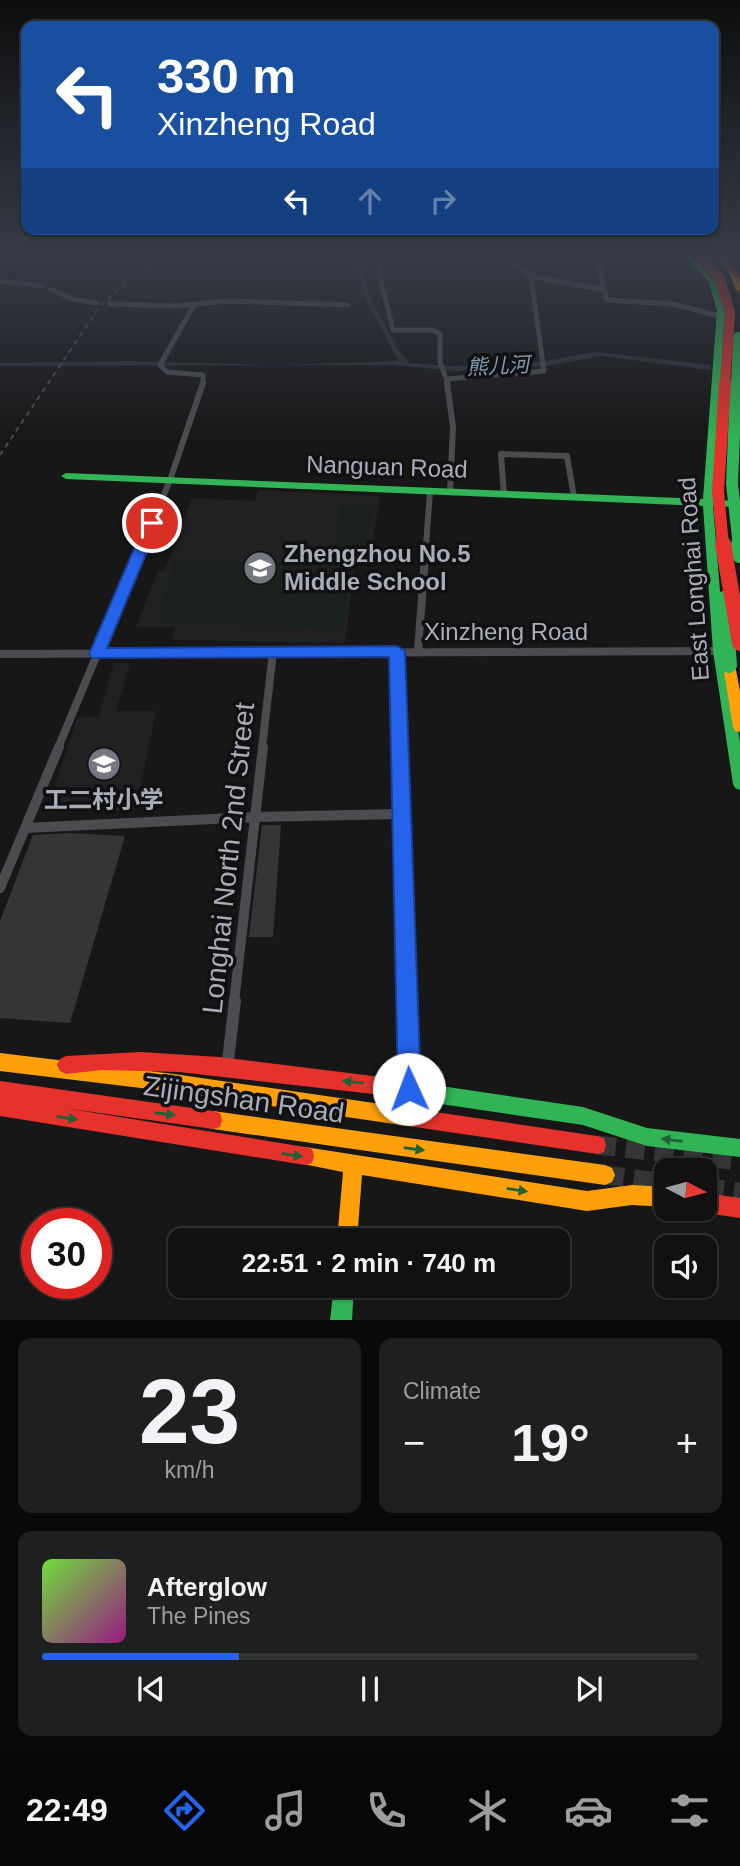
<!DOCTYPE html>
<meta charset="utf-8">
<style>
body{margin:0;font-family:Arial,"Noto Sans SC",sans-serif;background:#1e1f1f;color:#f1f3f6;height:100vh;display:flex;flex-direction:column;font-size:26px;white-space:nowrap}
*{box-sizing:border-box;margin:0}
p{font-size:23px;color:#9c9d9f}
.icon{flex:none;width:38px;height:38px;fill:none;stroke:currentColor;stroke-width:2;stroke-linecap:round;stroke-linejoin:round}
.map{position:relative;height:1320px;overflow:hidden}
.panel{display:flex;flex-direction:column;gap:18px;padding:18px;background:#090909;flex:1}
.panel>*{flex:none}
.banner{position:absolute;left:21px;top:21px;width:698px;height:214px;border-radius:14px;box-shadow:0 2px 5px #0004,0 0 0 2px #303131;background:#1a4fa0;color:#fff;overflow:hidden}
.needle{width:46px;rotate:96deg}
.controls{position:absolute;left:654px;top:1158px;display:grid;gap:14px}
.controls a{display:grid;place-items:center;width:63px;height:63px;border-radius:14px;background:#111;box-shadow:0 2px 5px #0004,0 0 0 2px #303131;font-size:35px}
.speed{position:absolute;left:21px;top:1208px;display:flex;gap:14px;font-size:35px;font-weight:700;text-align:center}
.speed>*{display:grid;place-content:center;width:91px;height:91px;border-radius:50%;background:#111;box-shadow:0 2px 5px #0004,0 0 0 2px #303131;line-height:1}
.speed .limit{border:10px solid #d22;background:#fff;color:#111}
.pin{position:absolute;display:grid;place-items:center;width:60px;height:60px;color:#fff;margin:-30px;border:4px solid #fff;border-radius:50%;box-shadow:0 2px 7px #0007}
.me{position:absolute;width:77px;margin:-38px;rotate:358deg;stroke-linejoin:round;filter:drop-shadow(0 0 5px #0008)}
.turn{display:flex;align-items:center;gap:24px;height:147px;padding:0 21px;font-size:32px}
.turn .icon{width:91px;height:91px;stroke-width:2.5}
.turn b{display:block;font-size:49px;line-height:60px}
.lanes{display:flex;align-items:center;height:66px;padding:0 21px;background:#0003;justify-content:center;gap:35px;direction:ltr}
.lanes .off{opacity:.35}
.big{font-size:52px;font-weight:800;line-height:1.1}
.panel .widget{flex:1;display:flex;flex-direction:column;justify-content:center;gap:10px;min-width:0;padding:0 24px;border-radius:14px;background:#1e1f1f}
.panel .dial{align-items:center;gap:0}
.dial b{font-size:91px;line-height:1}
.song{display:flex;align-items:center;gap:21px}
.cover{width:84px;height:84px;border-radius:10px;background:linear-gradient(135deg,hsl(100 70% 55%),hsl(310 70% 35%))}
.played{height:7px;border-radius:4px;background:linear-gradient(90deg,#2563eb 30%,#303131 30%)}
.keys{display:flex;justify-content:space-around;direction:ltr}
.heat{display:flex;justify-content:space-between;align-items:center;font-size:38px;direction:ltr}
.panel .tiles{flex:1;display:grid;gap:18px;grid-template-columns:1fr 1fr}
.widget:last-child{grid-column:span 2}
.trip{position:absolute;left:168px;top:1228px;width:402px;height:70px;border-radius:14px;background:#111;box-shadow:0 2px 5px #0004,0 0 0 2px #303131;font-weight:800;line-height:70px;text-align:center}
.tab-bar{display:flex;height:112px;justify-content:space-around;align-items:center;background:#070707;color:#9c9d9f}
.tab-bar .icon{width:49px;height:49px}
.tab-bar .selected{color:#2563eb}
.tab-bar b{font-size:32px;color:#f1f3f6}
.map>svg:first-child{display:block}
</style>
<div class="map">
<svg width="740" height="1320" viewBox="0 0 740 1320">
<rect width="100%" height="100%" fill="#171717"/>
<path fill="#212124" d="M259,490L380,496L369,565L355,564L345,643L173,640L175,627H136L158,571H164L192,498L255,501Z
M114,662L130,663L116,711H156L136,810L46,813L77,718L99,716Z"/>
<path fill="#1b211c" d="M342,504L373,506L366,561L333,559Z
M175,559L351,566L343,629L157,623Z"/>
<path fill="#2a3239" d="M354,255H360L368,292L399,351L410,363L453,366L539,362L596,352L711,365L710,370L601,356L547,366L457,371L393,365L0,366V363L127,361L276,365L398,361L363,293Z"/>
<path fill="#343537" d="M262,825H281L273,937H249Z
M71,833L125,836L70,1023L0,1018V921L33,835Z"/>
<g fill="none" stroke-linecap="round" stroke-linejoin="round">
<path stroke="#343537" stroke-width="19" stroke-dasharray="19 10" stroke-linecap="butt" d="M597,1145L740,1161
M605,1175L667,1183
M705,1187L740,1192"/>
<path stroke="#4b4c50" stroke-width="5" d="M383,255L379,273L393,330H433L440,334V362L448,384
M499,255L531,276L605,290
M596,255L607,300L673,304L720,316
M0,281L42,286
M51,289L72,299L97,303
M109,304L177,306L227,301L348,305
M194,305L160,365L167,372L203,375V384
M447,379L544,371L531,276"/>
<path stroke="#4b4c50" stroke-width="6" d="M447,383L453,427L450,492
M504,494L501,454L567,456L574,497
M143,546L170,480L203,383
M426,546L430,491"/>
<path stroke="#4b4c50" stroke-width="8" d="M397,651L400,748
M418,651L426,544
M0,654L723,651
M58,748L143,544
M262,748L273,652"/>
<path stroke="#4b4c50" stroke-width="10" d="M400,747L407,1002
M25,828L255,817L402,814
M0,888L59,747
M234,1002L263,747"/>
<path stroke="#4b4c50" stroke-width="12" d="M407,1001L409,1089
M227,1069L235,1001"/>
<path fill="#30b455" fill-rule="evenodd" d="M684,255H691L715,280L725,310L713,500L740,501V507L713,506L725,651L740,742V790L735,788L733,784L713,651L703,506L66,479L61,476L66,473L703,499L717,310L708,281Z
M373,1076L583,1107L647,1128L740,1139V1157L647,1146L583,1125L373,1094L367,1091L364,1085L367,1079Z
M334,1286H354L352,1320H330Z"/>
<path fill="#ff9f0a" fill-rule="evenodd" d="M725,262L730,263L740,283V292L736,290Z
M729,661L735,665L740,691V732L735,731L733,727L723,665Z
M0,1053L174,1074L415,1109L422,1111L424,1118L422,1125L415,1127L174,1092L0,1071Z
M213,1111L605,1165L612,1168L615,1175L612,1182L605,1185L213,1129L206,1127L204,1120L206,1113Z
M305,1147L587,1191L632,1185L667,1187V1207L632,1205L587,1211L362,1175L357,1241H337L343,1172L298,1163L296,1156L298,1149Z"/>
<path fill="#e5322d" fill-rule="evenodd" d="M715,255H722L740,275V281Z
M140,1052L219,1057L373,1076L379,1079L382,1085L379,1091L373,1094L179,1072L102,1070L66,1074L60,1071L57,1065L60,1059L66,1056Z
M0,1081L213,1111L220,1113L222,1120L220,1127L213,1129L64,1108L305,1147L312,1149L314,1156L312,1163L305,1165L0,1116Z
M415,1109L597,1136L604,1138L606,1145L604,1152L597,1154L415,1127L408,1125L406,1118L408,1111Z
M705,1193L740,1198V1218L705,1213L698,1210L705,1209Z"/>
<path stroke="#4b4c4f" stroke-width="2" stroke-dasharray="5 4.5" stroke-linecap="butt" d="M7,255H74
M0,455L100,306L137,273L167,255"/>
<path stroke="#30b455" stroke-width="10" d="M736,384L738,337"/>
<path stroke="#30b455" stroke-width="12" d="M736,383L732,484L739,546"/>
<path stroke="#30b455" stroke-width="16" d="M739,544L740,555
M724,599L729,665"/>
<path stroke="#e5322d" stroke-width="10" d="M700,255L720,279L730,313L725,384"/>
<path stroke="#e5322d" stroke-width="12" d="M723,546L718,491L725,383"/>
<path stroke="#e5322d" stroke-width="16" d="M723,544L740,643"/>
</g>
<defs><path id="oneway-solid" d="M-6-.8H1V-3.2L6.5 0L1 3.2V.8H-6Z" transform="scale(1.75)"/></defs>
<g fill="#206234">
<use href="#oneway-solid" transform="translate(353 1082) rotate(-174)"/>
<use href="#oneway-solid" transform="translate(165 1114) rotate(8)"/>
<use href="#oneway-solid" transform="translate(67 1118) rotate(9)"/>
<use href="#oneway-solid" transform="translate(672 1140) rotate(-173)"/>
<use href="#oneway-solid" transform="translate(414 1149) rotate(8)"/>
<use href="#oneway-solid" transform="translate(292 1155) rotate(9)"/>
<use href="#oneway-solid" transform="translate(517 1190) rotate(9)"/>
</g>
<linearGradient id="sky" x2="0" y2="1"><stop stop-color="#0d0d0d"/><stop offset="0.58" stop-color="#363c47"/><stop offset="1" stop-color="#363c47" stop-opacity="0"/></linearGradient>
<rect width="740" height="440" fill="url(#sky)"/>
<path fill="#2563eb" stroke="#184099" stroke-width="2" d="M152,519L159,523L107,648L397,646L405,651L421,1089L418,1097L409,1100L401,1097L398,1089L389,657L92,658L89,654L145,523Z"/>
<defs>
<symbol id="school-disc" viewBox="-11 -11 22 22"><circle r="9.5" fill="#757880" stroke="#111113"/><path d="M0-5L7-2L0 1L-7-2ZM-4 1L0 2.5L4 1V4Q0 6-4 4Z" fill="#fff"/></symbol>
</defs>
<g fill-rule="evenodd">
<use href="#school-disc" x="241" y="549" width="38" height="38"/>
<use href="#school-disc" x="85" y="745" width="38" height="38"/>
</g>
<g text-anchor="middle" stroke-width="7" stroke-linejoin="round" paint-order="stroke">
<g font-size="21" font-style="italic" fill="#7f9bb3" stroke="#111113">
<text transform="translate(498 366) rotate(-3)" y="7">熊儿河</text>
</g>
<g font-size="24" fill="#a8adb8" stroke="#111113">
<text transform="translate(387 467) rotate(2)" y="8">Nanguan Road</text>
<text transform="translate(694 579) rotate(-94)" y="8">East Longhai Road</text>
<text x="506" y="640">Xinzheng Road</text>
</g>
<g font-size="24" font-weight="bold" fill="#a8adb8" stroke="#111113" text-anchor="start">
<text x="284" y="562">Zhengzhou No.5<tspan x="284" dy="28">Middle School</tspan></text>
<text x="104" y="808" text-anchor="middle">工二村小学</text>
</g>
<g font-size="28" fill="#a8adb8" stroke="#111113">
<text transform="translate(228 858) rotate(-84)" y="10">Longhai North 2nd Street</text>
<text transform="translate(244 1099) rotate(8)" y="10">Zijingshan Road</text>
</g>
</g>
</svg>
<div class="controls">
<a><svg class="needle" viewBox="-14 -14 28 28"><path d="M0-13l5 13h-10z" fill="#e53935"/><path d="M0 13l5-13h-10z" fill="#9c9d9f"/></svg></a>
<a><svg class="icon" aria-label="sound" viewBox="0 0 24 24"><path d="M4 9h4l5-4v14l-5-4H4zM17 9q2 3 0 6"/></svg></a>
</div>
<div class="speed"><div class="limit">30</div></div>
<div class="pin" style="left:152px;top:523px;background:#d93025"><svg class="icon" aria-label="arrive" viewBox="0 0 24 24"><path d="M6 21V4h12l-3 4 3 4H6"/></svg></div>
<svg class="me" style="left:409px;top:1089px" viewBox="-20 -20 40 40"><circle r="19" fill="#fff"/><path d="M0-13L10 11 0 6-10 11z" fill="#2563eb"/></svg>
<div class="trip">22:51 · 2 min · 740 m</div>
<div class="banner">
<div class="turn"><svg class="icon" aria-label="left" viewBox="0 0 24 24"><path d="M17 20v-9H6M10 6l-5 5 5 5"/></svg><div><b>330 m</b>Xinzheng Road</div></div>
<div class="lanes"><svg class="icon" aria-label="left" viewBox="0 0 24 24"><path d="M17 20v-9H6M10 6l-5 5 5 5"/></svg><svg class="icon off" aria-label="ahead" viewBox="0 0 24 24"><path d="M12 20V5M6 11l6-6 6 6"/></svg><svg class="icon off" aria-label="right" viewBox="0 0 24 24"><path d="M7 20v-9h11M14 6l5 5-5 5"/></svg></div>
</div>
</div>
<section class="panel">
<div class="tiles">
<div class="widget dial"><b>23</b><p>km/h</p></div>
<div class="widget"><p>Climate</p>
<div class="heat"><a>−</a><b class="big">19°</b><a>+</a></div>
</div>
<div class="widget">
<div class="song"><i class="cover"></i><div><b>Afterglow</b><p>The Pines</p></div></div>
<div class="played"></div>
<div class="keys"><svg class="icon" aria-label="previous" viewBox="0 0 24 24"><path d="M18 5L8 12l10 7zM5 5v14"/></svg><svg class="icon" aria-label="pause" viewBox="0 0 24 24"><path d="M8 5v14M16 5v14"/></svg><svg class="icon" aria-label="next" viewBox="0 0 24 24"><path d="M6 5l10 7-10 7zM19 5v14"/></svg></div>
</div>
</div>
</section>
<nav class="tab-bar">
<b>22:49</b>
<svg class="icon selected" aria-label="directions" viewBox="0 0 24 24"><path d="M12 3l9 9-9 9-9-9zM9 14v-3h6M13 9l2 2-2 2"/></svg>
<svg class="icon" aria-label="music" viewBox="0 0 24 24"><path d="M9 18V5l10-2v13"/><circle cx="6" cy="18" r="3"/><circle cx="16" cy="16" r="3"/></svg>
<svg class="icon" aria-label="phone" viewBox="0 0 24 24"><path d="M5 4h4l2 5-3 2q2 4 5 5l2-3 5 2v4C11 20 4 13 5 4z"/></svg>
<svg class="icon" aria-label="climate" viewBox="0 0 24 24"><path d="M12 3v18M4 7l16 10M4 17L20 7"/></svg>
<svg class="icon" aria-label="car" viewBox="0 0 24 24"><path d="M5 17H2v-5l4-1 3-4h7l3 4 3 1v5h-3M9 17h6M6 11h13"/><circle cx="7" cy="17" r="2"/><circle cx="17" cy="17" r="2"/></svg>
<svg class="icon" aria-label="filters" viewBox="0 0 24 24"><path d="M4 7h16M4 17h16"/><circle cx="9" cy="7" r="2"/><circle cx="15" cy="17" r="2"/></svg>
</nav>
